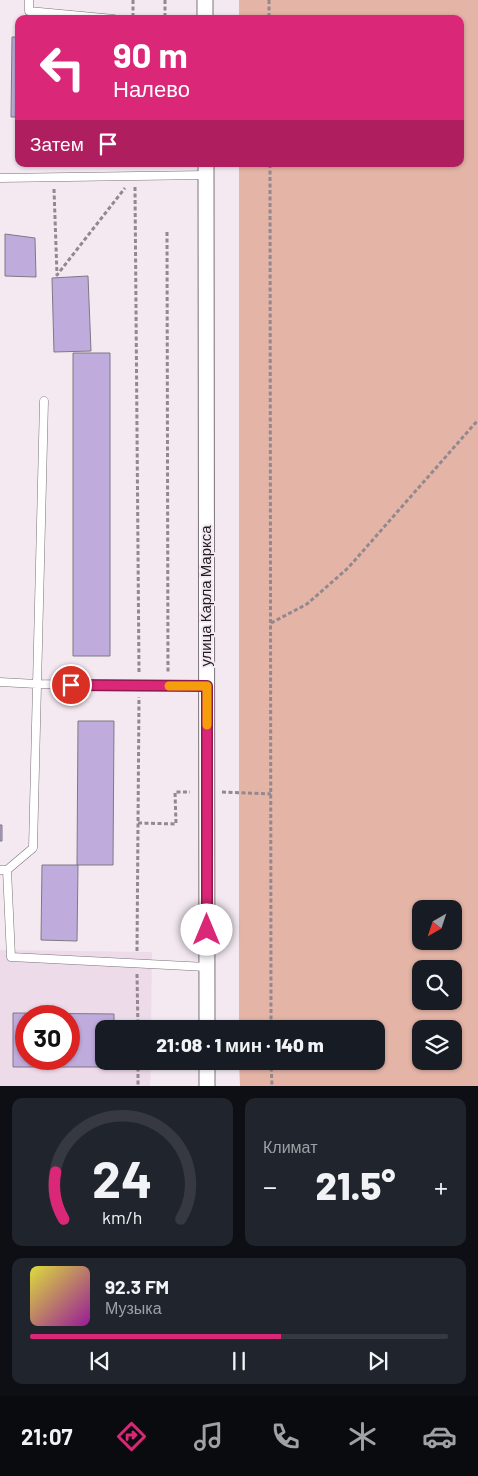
<!DOCTYPE html>
<html lang="ru">
<meta charset="utf-8">
<style>
body{margin:0;font-family:Barlow,sans-serif;background:#20242c;color:#f1f3f6;height:100vh;display:flex;flex-direction:column;font-size:19px;white-space:nowrap}
*{box-sizing:border-box;margin:0}
p{font-size:16px;color:#9ea1a6}
.icon{flex:none;width:28px;height:28px;fill:none;stroke:currentColor;stroke-width:2;stroke-linecap:round;stroke-linejoin:round}
.map{position:relative;height:1086px;overflow:hidden}
.details{display:flex;flex-direction:column;gap:12px;padding:12px;background:#0d0f14;flex:1}
.details>*{flex:none}
.guide{position:absolute;left:15px;top:15px;width:449px;height:152px;border-radius:10px;box-shadow:0 1px 4px #0004;background:#db2777;color:#fff;overflow:hidden}
.needle{width:32px;rotate:219deg}
.fabs{position:absolute;left:412px;top:900px;display:grid;gap:10px}
.fabs a{display:grid;place-items:center;width:50px;height:50px;border-radius:10px;background:#171b24;box-shadow:0 1px 4px #0004;font-size:25px}
.speed{position:absolute;left:15px;top:1005px;display:flex;gap:10px;font-size:25px;font-weight:700;text-align:center}
.speed>*{display:grid;place-content:center;width:65px;height:65px;border-radius:50%;background:#171b24;box-shadow:0 1px 4px #0004;line-height:1}
.speed .limit{border:8px solid #d22;background:#fff;color:#111}
.pin{position:absolute;display:grid;place-items:center;width:42px;height:42px;color:#fff;margin:-21px;border:2px solid #fff;border-radius:50%;box-shadow:0 1px 5px #0007}
.me{position:absolute;width:55px;margin:-28px;rotate:0deg;stroke-linejoin:round;filter:drop-shadow(0 0 4px #0008)}
.turn{display:flex;align-items:center;gap:18px;height:105px;padding:0 15px;font-size:22px}
.turn .icon{width:65px;height:65px;stroke-width:2.5}
.turn b{display:block;font-size:35px;line-height:42px}
.then{display:flex;align-items:center;height:48px;padding:0 15px;background:#0003;gap:10px;font-size:19px}
.big{font-size:38px;font-weight:800;line-height:1.1}
.details .tile{flex:1;display:flex;flex-direction:column;justify-content:center;gap:8px;min-width:0;padding:0 18px;border-radius:10px;background:#20242c}
.details .dial{align-items:center;gap:0}
.dial svg{height:130px;overflow:visible;fill:none;stroke:#363941;stroke-width:7;stroke-linecap:round;text-anchor:middle}
.dial text{fill:#f1f3f6;stroke:none}
.song{display:flex;align-items:center;gap:15px}
.cover{width:60px;height:60px;border-radius:8px;background:linear-gradient(135deg,hsl(60 70% 55%),hsl(300 70% 35%))}
.played{height:5px;border-radius:2px;background:linear-gradient(90deg,#db2777 60%,#363941 60%)}
.keys{display:flex;justify-content:space-around;direction:ltr}
.heat{display:flex;justify-content:space-between;align-items:center;font-size:28px;direction:ltr}
.details .tiles{flex:1;display:grid;gap:12px;grid-template-columns:1fr 1fr}
.tile:last-child{grid-column:span 2}
.trip{position:absolute;left:95px;top:1020px;width:290px;height:50px;border-radius:10px;background:#171b24;box-shadow:0 1px 4px #0004;font-weight:800;line-height:50px;text-align:center}
.tabs{display:flex;height:80px;justify-content:space-around;align-items:center;background:#090b0e;color:#9ea1a6}
.tabs .icon{width:35px;height:35px}
.tabs .on{color:#db2777}
.tabs b{font-size:22px;color:#f1f3f6}
.map>svg:first-child{display:block}
</style>
<div class="map">
<svg width="478" height="1086" viewBox="0 0 478 1086">
<rect width="100%" height="100%" fill="#f4e9f1"/>
<path fill="#eddbe9" fill-rule="evenodd" d="M0,950L152,952L151,1029H104V1061H151L150,1086H0ZM26,1016H69V1059H26Z"/>
<path fill="#e4b4a6" fill-rule="evenodd" d="M239,0H478V1086H240L239,1061H376V1029H239V164H460V19H239ZM421,909H454V941H421ZM421,969H454V1001H421ZM421,1029H454V1061H421Z"/>
<path fill="#bfacdc" stroke="#7d7983" fill-rule="evenodd" d="M12,37H19V117H11Z
M5,234L35,238L36,277L5,276Z
M88,276L91,351L54,352L52,278Z
M73,353H110V656H73Z
M78,721H114L113,865H77Z
M0,825H2V841H0Z
M42,865H78L77,941L41,940Z
M13,1013L114,1014V1029H104V1061H114V1067H13ZM26,1016H69V1059H26Z"/>
<g fill="none" stroke-linecap="round" stroke-linejoin="round">
<defs>
<path id="service" d="M29,0V11L114,19
M0,178L206,175
M0,682L37,684L207,686
M0,870H7L11,957L207,967
M7,870L33,848L44,401"/>
<path id="minor" d="M205,0V19
M206,164L207,1029
M207,1061V1086"/>
</defs>
<use href="#service" stroke="#7b7279" stroke-width="9"/>
<use href="#minor" stroke="#7b7279" stroke-width="17"/>
<path stroke="#91898f" stroke-width="3" stroke-dasharray="4 2.5" stroke-linecap="butt" d="M133,0V19
M165,0V19
M269,0V19
M270,164L271,1029
M135,187L139,673
M54,189L57,275L125,188
M167,232L168,674
M271,623L307,604L348,568L478,420
M222,792L271,794
M138,823L176,824L175,792H190
M137,951L139,697
M137,974L138,1029
M138,1061V1086
M271,1061L272,1086"/>
<use href="#service" stroke="#fff" stroke-width="8"/>
<use href="#minor" stroke="#fff" stroke-width="15"/>
</g>
<g fill="none" stroke-linecap="round" stroke-linejoin="round">
<defs>
<path id="route" d="M71,685L207,686V930"/>
</defs>
<use href="#route" stroke="#8e194d" stroke-width="12"/>
<use href="#route" stroke="#db2777" stroke-width="9"/>
<path stroke="#f59e0b" stroke-width="9" d="M169,686H207V725"/>
</g>
<g text-anchor="middle" stroke-width="4" stroke-linejoin="round" paint-order="stroke">
<g font-size="15" fill="#211d20" stroke="#f4e9f1">
<text transform="translate(206 596) rotate(-90)" y="5">улица Карла Маркса</text>
</g>
</g>
</svg>
<div class="fabs">
<a><svg class="needle" viewBox="-14 -14 28 28"><path d="M0-13l5 13h-10z" fill="#e53935"/><path d="M0 13l5-13h-10z" fill="#9ea1a6"/></svg></a>
<a><svg class="icon" aria-label="search" viewBox="0 0 24 24"><circle cx="10" cy="10" r="6"/><path d="M15 15l6 6"/></svg></a>
<a><svg class="icon" aria-label="layers" viewBox="0 0 24 24"><path d="M12 4l9 5-9 5-9-5zM3 14l9 5 9-5"/></svg></a>
</div>
<div class="speed"><div class="limit">30</div></div>
<div class="pin" style="left:71px;top:685px;background:#d93025"><svg class="icon" aria-label="arrive" viewBox="0 0 24 24"><path d="M6 21V4h12l-3 4 3 4H6"/></svg></div>
<svg class="me" style="left:207px;top:930px" viewBox="-20 -20 40 40"><circle r="19" fill="#fff"/><path d="M0-13L10 11 0 6-10 11z" fill="#db2777"/></svg>
<div class="trip">21:08 · 1 мин · 140 m</div>
<div class="guide">
<div class="turn"><svg class="icon" aria-label="left" viewBox="0 0 24 24"><path d="M17 20v-9H6M10 6l-5 5 5 5"/></svg><div><b>90 m</b>Налево</div></div>
<div class="then">Затем<svg class="icon" aria-label="arrive" viewBox="0 0 24 24"><path d="M6 21V4h12l-3 4 3 4H6"/></svg></div>
</div>
</div>
<section class="details">
<div class="tiles">
<div class="tile dial"><svg viewBox="0 0 100 80">
<path d="M14 69A42 42 0 1 1 86 69"/>
<path d="M14 69A42 42 0 0 1 9 40" stroke="#db2777"/>
<text x="50" y="56" font-size="32" font-weight="700">24</text>
<text x="50" y="72" font-size="11">km/h</text>
</svg></div>
<div class="tile"><p>Климат</p>
<div class="heat"><a>−</a><b class="big">21.5°</b><a>+</a></div>
</div>
<div class="tile">
<div class="song"><i class="cover"></i><div><b>92.3 FM</b><p>Музыка</p></div></div>
<div class="played"></div>
<div class="keys"><svg class="icon" aria-label="previous" viewBox="0 0 24 24"><path d="M18 5L8 12l10 7zM5 5v14"/></svg><svg class="icon" aria-label="pause" viewBox="0 0 24 24"><path d="M8 5v14M16 5v14"/></svg><svg class="icon" aria-label="next" viewBox="0 0 24 24"><path d="M6 5l10 7-10 7zM19 5v14"/></svg></div>
</div>
</div>
</section>
<nav class="tabs">
<b>21:07</b>
<svg class="icon on" aria-label="directions" viewBox="0 0 24 24"><path d="M12 3l9 9-9 9-9-9zM9 14v-3h6M13 9l2 2-2 2"/></svg>
<svg class="icon" aria-label="music" viewBox="0 0 24 24"><path d="M9 18V5l10-2v13"/><circle cx="6" cy="18" r="3"/><circle cx="16" cy="16" r="3"/></svg>
<svg class="icon" aria-label="phone" viewBox="0 0 24 24"><path d="M5 4h4l2 5-3 2q2 4 5 5l2-3 5 2v4C11 20 4 13 5 4z"/></svg>
<svg class="icon" aria-label="climate" viewBox="0 0 24 24"><path d="M12 3v18M4 7l16 10M4 17L20 7"/></svg>
<svg class="icon" aria-label="car" viewBox="0 0 24 24"><path d="M5 17H2v-5l4-1 3-4h7l3 4 3 1v5h-3M9 17h6M6 11h13"/><circle cx="7" cy="17" r="2"/><circle cx="17" cy="17" r="2"/></svg>
</nav>
